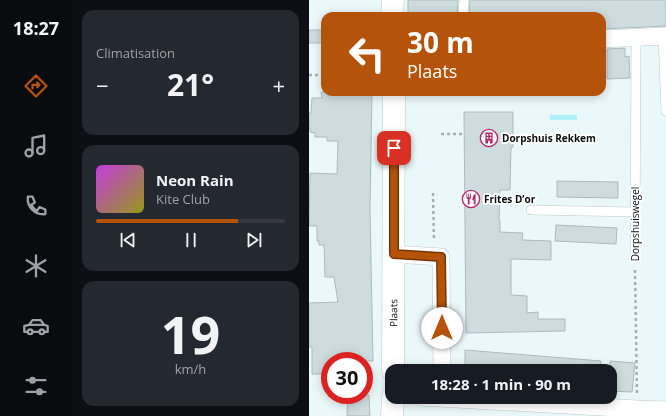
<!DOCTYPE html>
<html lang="fr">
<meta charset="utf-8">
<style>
body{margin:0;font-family:"Open Sans",sans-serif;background:#242831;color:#f1f3f6;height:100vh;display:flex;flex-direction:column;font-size:15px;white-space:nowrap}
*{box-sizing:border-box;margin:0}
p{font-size:13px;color:#9ea1a6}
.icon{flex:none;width:22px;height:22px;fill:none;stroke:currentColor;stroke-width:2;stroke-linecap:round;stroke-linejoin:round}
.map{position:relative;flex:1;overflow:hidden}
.panel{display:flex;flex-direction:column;gap:10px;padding:10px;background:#0d0f14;width:237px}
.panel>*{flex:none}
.top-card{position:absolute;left:12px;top:12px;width:285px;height:84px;border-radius:12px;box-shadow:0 2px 10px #0003;background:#b45309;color:#fff;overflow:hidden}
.speed{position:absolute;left:12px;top:352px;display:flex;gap:8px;font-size:20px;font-weight:700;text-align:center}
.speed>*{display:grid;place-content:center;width:52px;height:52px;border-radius:50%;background:#171b24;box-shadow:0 2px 10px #0003;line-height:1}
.speed .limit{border:6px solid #d22;background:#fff;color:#111}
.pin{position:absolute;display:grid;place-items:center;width:34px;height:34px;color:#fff;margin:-17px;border-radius:8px;box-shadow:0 2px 6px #0006}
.me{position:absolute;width:44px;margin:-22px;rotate:0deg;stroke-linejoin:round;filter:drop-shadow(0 0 3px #0008)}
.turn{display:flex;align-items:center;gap:14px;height:84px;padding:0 20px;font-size:18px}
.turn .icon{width:52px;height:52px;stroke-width:2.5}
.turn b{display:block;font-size:28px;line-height:34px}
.big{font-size:30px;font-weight:700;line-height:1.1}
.panel .widget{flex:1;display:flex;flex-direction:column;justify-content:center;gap:6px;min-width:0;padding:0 14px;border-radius:12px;background:#242831}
.panel .dial{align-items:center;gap:0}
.dial b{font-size:52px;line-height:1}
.song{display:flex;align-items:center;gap:12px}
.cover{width:48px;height:48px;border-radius:6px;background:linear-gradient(135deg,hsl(290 70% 55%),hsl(60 70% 35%))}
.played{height:4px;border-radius:2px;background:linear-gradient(90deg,#b45309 75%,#363941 75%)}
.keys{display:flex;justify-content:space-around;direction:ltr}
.heat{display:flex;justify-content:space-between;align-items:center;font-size:22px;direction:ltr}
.trip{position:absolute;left:76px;top:364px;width:232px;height:40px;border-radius:12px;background:#171b24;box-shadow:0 2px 10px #0003;font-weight:700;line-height:40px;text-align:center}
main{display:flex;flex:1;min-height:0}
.dock{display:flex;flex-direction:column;width:72px;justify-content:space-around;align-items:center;background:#090b0e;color:#9ea1a6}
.dock .icon{width:28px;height:28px}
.dock .current{color:#b45309}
.dock b{font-size:18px;color:#f1f3f6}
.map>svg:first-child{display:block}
</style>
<main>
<nav class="dock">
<b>18:27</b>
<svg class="icon current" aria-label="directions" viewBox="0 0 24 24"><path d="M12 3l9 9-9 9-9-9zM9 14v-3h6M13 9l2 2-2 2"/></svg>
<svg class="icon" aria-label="music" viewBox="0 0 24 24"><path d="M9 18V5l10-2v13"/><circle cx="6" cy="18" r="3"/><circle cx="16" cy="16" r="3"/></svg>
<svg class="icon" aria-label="phone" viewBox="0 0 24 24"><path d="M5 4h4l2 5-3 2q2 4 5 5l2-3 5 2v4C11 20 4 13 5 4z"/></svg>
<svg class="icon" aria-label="climate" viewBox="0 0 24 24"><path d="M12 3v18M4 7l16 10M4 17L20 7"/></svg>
<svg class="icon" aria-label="car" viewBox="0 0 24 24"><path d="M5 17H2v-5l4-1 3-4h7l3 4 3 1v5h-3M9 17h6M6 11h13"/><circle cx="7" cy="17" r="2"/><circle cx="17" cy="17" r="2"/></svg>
<svg class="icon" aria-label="filters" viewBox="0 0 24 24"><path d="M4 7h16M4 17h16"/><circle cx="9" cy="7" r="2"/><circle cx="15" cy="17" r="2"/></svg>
</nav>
<section class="panel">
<div class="widget"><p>Climatisation</p>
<div class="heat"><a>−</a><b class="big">21°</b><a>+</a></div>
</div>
<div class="widget">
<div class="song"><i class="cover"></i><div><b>Neon Rain</b><p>Kite Club</p></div></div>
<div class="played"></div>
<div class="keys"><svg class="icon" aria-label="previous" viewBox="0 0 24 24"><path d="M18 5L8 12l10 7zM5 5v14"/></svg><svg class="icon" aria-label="pause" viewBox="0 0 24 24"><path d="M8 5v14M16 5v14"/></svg><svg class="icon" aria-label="next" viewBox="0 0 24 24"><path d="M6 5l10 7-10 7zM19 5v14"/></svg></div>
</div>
<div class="widget dial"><b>19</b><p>km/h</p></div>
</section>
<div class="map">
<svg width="357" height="416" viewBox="0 0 357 416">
<rect width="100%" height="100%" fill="#ebf8fa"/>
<path fill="#aef1fb" d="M241,115H268V120H241Z"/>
<path fill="#cedcde" stroke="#aebbbd" d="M99,0H149L148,16H99Z
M161,0H357V26L293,29V16H160Z
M0,30H16V43H0Z
M316,48V57L320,56L321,78L298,79V49Z
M12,92H63L61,209L64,361H21V374H3V347H0V303L29,302L25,277H16L15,245H10V241H8V226H0L1,173L28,174L29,141H18V137H6V133L1,132V128H0V113H2L3,98H13Z
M155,112H204V147H202L201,190H191L190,221H191V232L214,233L213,240L242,241V260L202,259V295L218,296V313L229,312V319H256V331L157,333Z
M248,181L309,182V198L248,197Z
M247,225L308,228L307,244L246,241Z
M156,350L292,361L291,371H156Z
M301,361L326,363L323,392L301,391Z
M39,395H60L61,416H38Z"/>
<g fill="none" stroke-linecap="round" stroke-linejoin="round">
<defs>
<path id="service" d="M154,16L155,0
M354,36L357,111
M222,210L326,212
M326,257L327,38"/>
<path id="minor" d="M293,39L357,36
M85,254L132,257L133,371
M112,397L328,409L357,410"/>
<g id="secondary">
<path d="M83,16L84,0"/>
<path id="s1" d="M84,371L85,92"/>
<path d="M83,416L84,397"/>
</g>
</defs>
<use href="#service" stroke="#bdcacc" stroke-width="10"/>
<use href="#minor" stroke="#bdcacc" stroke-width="18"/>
<use href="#secondary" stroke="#bdcacc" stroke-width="23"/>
<path stroke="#a5afb1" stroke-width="2.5" stroke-dasharray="3 3" stroke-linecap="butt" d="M0,75H16
M132,134H156
M124,193L125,241
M326,270L328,393"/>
<use href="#service" stroke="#fff" stroke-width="9"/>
<use href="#minor" stroke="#fff" stroke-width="17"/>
<use href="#secondary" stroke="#fff" stroke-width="22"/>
</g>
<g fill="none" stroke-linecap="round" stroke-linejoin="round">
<defs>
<path id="route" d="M85,148V254L132,257L133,328"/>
</defs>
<use href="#route" stroke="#753606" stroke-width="10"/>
<use href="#route" stroke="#b45309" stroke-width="7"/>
</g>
<defs>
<symbol id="building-ring" viewBox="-11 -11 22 22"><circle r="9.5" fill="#fff" stroke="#b52c6a" stroke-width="1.5"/><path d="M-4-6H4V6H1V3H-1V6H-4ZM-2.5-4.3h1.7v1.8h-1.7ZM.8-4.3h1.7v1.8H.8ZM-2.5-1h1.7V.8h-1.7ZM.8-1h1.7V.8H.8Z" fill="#b52c6a"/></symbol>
<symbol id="restaurant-ring" viewBox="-11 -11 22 22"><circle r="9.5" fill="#fff" stroke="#b52c6a" stroke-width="1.5"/><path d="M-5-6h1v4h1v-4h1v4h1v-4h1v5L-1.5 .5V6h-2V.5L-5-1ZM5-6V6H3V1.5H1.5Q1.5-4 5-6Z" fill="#b52c6a"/></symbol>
</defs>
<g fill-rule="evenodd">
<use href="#building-ring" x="170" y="128" width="20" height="20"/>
<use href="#restaurant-ring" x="152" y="189" width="20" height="20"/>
</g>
<g text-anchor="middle" stroke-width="4" stroke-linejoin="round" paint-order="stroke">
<g font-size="10" font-weight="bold" fill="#0a0e0f" stroke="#fff" text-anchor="start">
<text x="193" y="142">Dorpshuis Rekkem</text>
<text x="175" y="203">Frites D’or</text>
</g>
<g font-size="10" fill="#0a0e0f" stroke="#fff">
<text transform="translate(326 224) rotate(-90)" y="4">Dorpshuiswegel</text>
<text dy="4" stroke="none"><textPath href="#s1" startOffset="58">Plaats</textPath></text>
</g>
</g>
</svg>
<div class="speed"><div class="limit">30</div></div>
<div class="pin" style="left:85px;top:148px;background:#d93025"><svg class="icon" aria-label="arrive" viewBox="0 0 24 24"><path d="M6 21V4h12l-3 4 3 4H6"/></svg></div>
<svg class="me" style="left:133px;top:328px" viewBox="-20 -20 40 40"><circle r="19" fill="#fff"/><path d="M0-13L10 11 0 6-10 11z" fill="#b45309"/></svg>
<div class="trip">18:28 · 1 min · 90 m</div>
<div class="top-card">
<div class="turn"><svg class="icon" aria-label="left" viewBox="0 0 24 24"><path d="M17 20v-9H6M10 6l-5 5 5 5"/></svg><div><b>30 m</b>Plaats</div></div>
</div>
</div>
</main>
